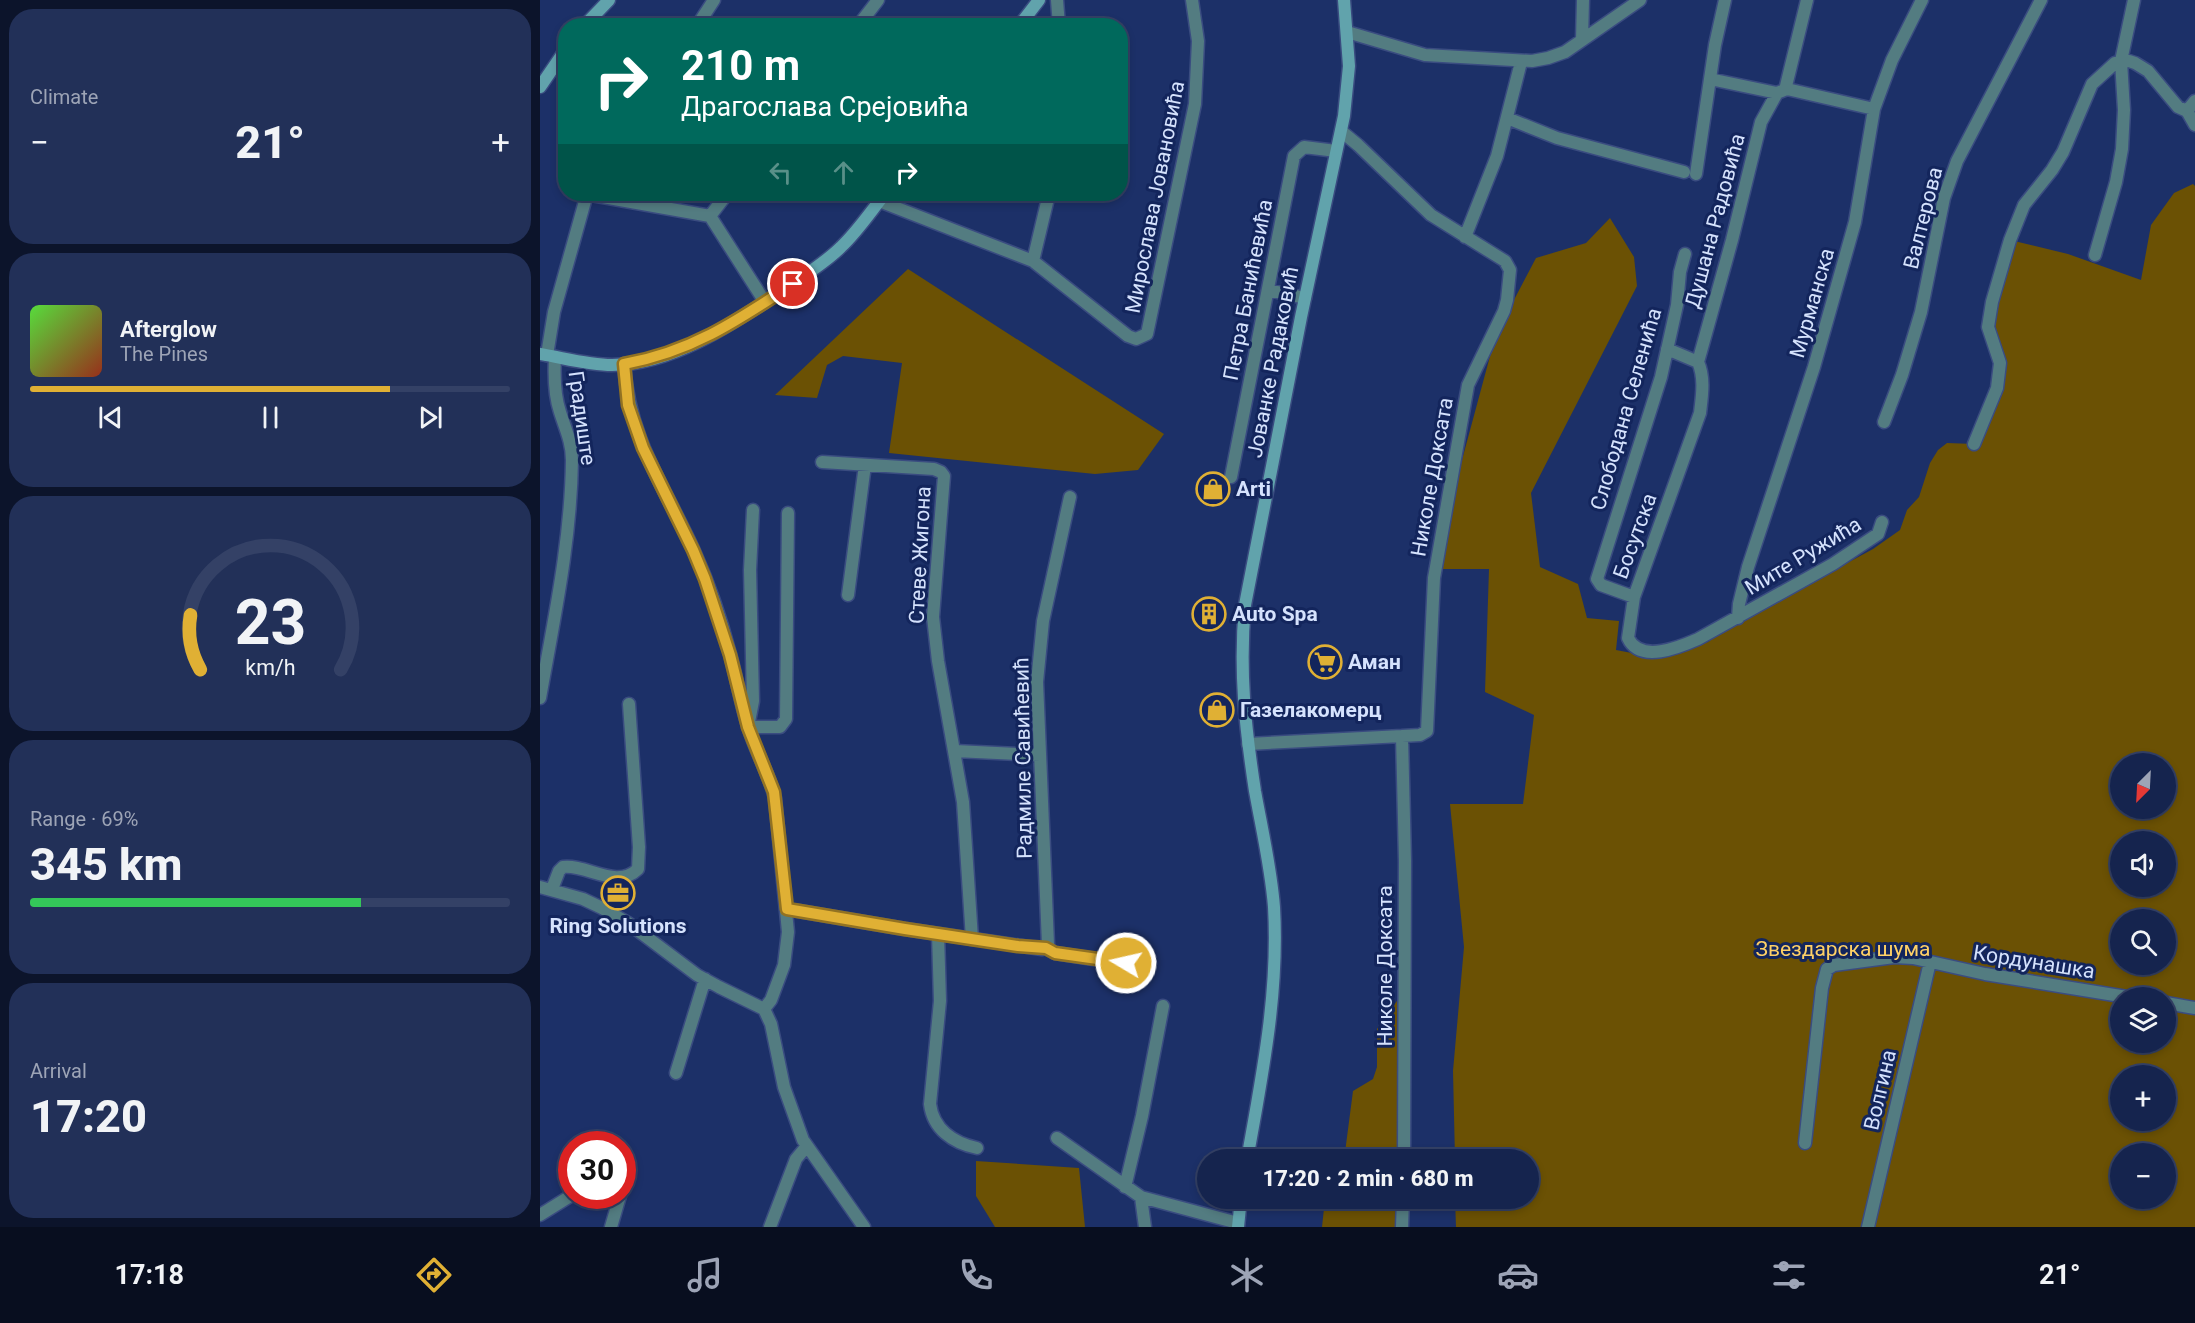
<!DOCTYPE html>
<meta charset="utf-8">
<style>
body{margin:0;font-family:Roboto,sans-serif;background:#223058;color:#f1f3f6;height:100vh;display:flex;flex-direction:column;font-size:22px;white-space:nowrap}
*{box-sizing:border-box;margin:0}
p{font-size:20px;color:#9da4b6}
.icon{flex:none;width:33px;height:33px;fill:none;stroke:currentColor;stroke-width:2;stroke-linecap:round;stroke-linejoin:round}
.map{position:relative;flex:1;overflow:hidden}
.panel{display:flex;flex-direction:column;gap:9px;padding:9px;background:#0c142b;width:540px}
.panel>*{flex:none}
.banner{position:absolute;left:18px;top:18px;width:570px;height:183px;border-radius:24px;box-shadow:0 3px 9px #0003,0 0 0 2px #344166;background:#00695c;color:#fff;overflow:hidden}
.needle{width:39px;rotate:204deg}
.fabs{position:absolute;left:1570px;top:753px;display:grid;gap:12px}
.fabs a{display:grid;place-items:center;width:66px;height:66px;border-radius:50%;background:#15244e;box-shadow:0 3px 9px #0003,0 0 0 2px #344166;font-size:30px}
.speed{position:absolute;left:18px;top:1131px;display:flex;gap:12px;font-size:30px;font-weight:700;text-align:center}
.speed>*{display:grid;place-content:center;width:78px;height:78px;border-radius:50%;background:#15244e;box-shadow:0 3px 9px #0003,0 0 0 2px #344166;line-height:1}
.speed .limit{border:9px solid #d22;background:#fff;color:#111}
.pin{position:absolute;display:grid;place-items:center;width:51px;height:51px;color:#fff;margin:-26px;border:3px solid #fff;border-radius:50%;box-shadow:0 2px 6px #0007}
.me{position:absolute;width:66px;margin:-33px;rotate:279deg;stroke-linejoin:round;filter:drop-shadow(0 0 4px #0008)}
.turn{display:flex;align-items:center;gap:21px;height:126px;padding:0 24px;font-size:27px}
.turn .icon{width:78px;height:78px;stroke-width:2.5}
.turn b{display:block;font-size:42px;line-height:51px}
.lanes{display:flex;align-items:center;height:57px;padding:0 24px;background:#0003;justify-content:center;gap:30px;direction:ltr}
.lanes .off{opacity:.35}
.big{font-size:45px;font-weight:800;line-height:1.1}
.panel .card{flex:1;display:flex;flex-direction:column;justify-content:center;gap:9px;min-width:0;padding:0 21px;border-radius:24px;background:#223058}
.panel .dial{align-items:center;gap:0}
.dial svg{height:156px;overflow:visible;fill:none;stroke:#344166;stroke-width:7;stroke-linecap:round;text-anchor:middle}
.dial text{fill:#f1f3f6;stroke:none}
.song{display:flex;align-items:center;gap:18px}
.cover{width:72px;height:72px;border-radius:9px;background:linear-gradient(135deg,hsl(110 70% 55%),hsl(10 70% 35%))}
.played{height:6px;border-radius:3px;background:linear-gradient(90deg,#e0b034 75%,#344166 75%)}
.keys{display:flex;justify-content:space-around;direction:ltr}
.heat{display:flex;justify-content:space-between;align-items:center;font-size:33px;direction:ltr}
.charge{height:9px;border-radius:4px;background:linear-gradient(90deg,#34c759 69%,#344166 0)}
.trip{position:absolute;left:657px;top:1149px;width:342px;height:60px;border-radius:30px;background:#15244e;box-shadow:0 3px 9px #0003,0 0 0 2px #344166;font-weight:800;line-height:60px;text-align:center}
.dock{display:flex;height:96px;justify-content:space-around;align-items:center;background:#080e1f;color:#9da4b6}
.dock .icon{width:42px;height:42px}
.dock .current{color:#e0b034}
.dock b{font-size:27px;color:#f1f3f6}
main{display:flex;flex:1;min-height:0}
.map>svg:first-child{display:block}
</style>
<main>
<section class="panel">
<div class="card"><p>Climate</p>
<div class="heat"><a>−</a><b class="big">21°</b><a>+</a></div>
</div>
<div class="card">
<div class="song"><i class="cover"></i><div><b>Afterglow</b><p>The Pines</p></div></div>
<div class="played"></div>
<div class="keys"><svg class="icon" aria-label="previous" viewBox="0 0 24 24"><path d="M18 5L8 12l10 7zM5 5v14"/></svg><svg class="icon" aria-label="pause" viewBox="0 0 24 24"><path d="M8 5v14M16 5v14"/></svg><svg class="icon" aria-label="next" viewBox="0 0 24 24"><path d="M6 5l10 7-10 7zM19 5v14"/></svg></div>
</div>
<div class="card dial"><svg viewBox="0 0 100 80">
<path d="M14 69A42 42 0 1 1 86 69"/>
<path d="M14 69A42 42 0 0 1 9 41" stroke="#e0b034"/>
<text x="50" y="56" font-size="32" font-weight="700">23</text>
<text x="50" y="72" font-size="11">km/h</text>
</svg></div>
<div class="card"><p>Range · 69%</p><b class="big">345 km</b><div class="charge"></div></div>
<div class="card"><p>Arrival</p><b class="big">17:20</b></div>
</section>
<div class="map">
<svg width="1655" height="1227" viewBox="0 0 1655 1227">
<rect width="100%" height="100%" fill="#1c3068"/>
<path fill="#6b5104" fill-rule="evenodd" d="M1653,184L1655,186V1227H916L915,1199L988,1198V1160L915,1159L913,1071L924,947L910,804H983L994,715L945,692L949,569H901L919,471L956,334L996,258L1046,243L1070,218L1094,257L1097,286L991,493L1000,567L1038,584L1047,618L1079,621L1076,650L1118,658L1168,642L1182,631L1333,549L1360,530L1367,510L1379,497L1390,463L1398,450L1407,443L1434,444L1460,372L1449,332L1470,240L1528,254L1601,280L1611,225L1634,193ZM1581,764H1626V808H1581ZM1581,842H1626V886H1581ZM1581,920H1626V964H1581ZM1581,998H1626V1042H1581ZM1581,1076H1626V1120H1581ZM1581,1154H1626V1198H1581Z
M368,269L624,434L598,470L555,474L349,453L362,363L303,356L287,365L277,398L235,395Z
M864,991V1159L804,1160L813,1091L833,1079L837,1067V1029Z
M436,1161L539,1168L545,1227H455L436,1196Z
M785,1199H863L860,1227H782Z"/>
<g fill="none" stroke-linecap="round" stroke-linejoin="round">
<defs>
<path id="street" d="M517,0L519,26
M157,26L174,0
M318,26L338,0
M807,32L885,55L992,61L1008,58L1025,52L1100,0
M1042,40L1043,0
M1170,79L1237,93
M1247,89L1246,86L1267,0
M1247,89L1334,109
M1647,111L1655,101
M967,118L1017,138L1144,172
M801,131L818,145L891,215L965,261L970,270L967,300L964,311L928,385L894,578L887,731L880,735L862,736L865,861L864,1160
M1156,174L1175,45L1185,0
M46,194L170,216L225,302
M339,201L493,261L588,336L596,339L607,334L655,104L658,41L652,0
M170,216L187,194
M925,237L957,156L981,62
M1555,255L1576,182L1582,149L1584,110L1581,61L1594,0
M493,261L509,194
M728,290L765,298
M1127,349L1158,362C1165,378 1162,396 1160,413L1094,597L1088,638C1100,664 1140,647 1158,639L1293,564L1338,534L1342,522
M7,355L14,312L47,194
M1158,362L1192,240L1221,122L1237,93L1247,89
M84,364C89,440 124,485 154,551C169,584 181,619 190,654C197,678 200,702 208,726C215,751 229,773 235,798L248,932L244,965L231,1000L224,1009
M1344,422L1362,375L1381,312L1404,198L1417,161L1501,0
M1434,444L1457,388L1460,363L1448,327L1452,302L1470,240L1484,205L1512,170L1523,152L1552,84L1575,63L1589,61L1595,63L1608,71L1638,107L1647,111L1655,125
M282,462L394,469L401,472L404,476L393,617L398,661L423,802L432,939
M691,477L754,156L764,147L796,151
M213,510L210,570L213,701L208,727H240L246,719L248,513
M308,595L325,465
M1094,597L1061,585L1057,579L1121,377L1137,305L1140,272L1145,254
M1198,618L1199,604L1208,567L1274,367L1315,222L1334,109L1352,60L1382,0
M0,698C14,619 31,541 32,460C32,442 25,428 20,412C14,394 14,375 15,357
M708,744L862,736
M415,751L500,755
M0,887L43,899L62,908L88,923L157,975L179,987L224,1009L231,1024L244,1087L263,1140L324,1227
M12,889L19,871L23,867C47,864 77,890 98,869L99,847L89,704
M247,909L365,929L502,949L506,948L515,953L586,964
M398,934L400,1001L390,1104C393,1129 413,1143 437,1148
M506,948L508,944L497,682L503,621L530,497
M1626,1003L1655,1008
M136,1073L165,979
M517,1138L601,1197L698,1223
M1265,1143L1282,988L1287,969L1294,965L1354,957L1373,958L1445,974L1593,998
M585,1187L602,1116L623,1006
M601,1197L605,1227
M0,1215L32,1195
M71,1227L80,1196
M230,1227L256,1159L266,1147
M862,1227L863,1198
M1328,1227L1390,962"/>
<path id="secondary" d="M44,26L69,0
M479,26L499,0
M0,87L26,49
M0,354C24,358 48,365 72,365C136,364 195,322 246,288C265,275 285,263 301,247C318,231 331,211 345,194
M707,1160C722,1076 739,993 734,907C731,868 722,830 715,791C705,726 699,670 705,605L761,317L804,116L809,66L804,0
M698,1227L701,1198"/>
</defs>
<use href="#street" stroke="#3a4c80" stroke-width="15"/>
<use href="#secondary" stroke="#3a4c80" stroke-width="15"/>
<use href="#street" stroke="#537c81" stroke-width="12"/>
<use href="#secondary" stroke="#61a3ac" stroke-width="12"/>
</g>
<g fill="none" stroke-linecap="round" stroke-linejoin="round">
<defs>
<path id="route" d="M253,284C197,321 151,352 84,364L88,405L103,448L153,550L165,579L190,655L208,727L234,792L247,909L365,929L478,946L506,948L515,953L586,963"/>
</defs>
<use href="#route" stroke="#927222" stroke-width="15"/>
<use href="#route" stroke="#e0b034" stroke-width="10"/>
</g>
<defs>
<symbol id="shop-ring" viewBox="-11 -11 22 22"><circle r="9.5" fill="#13255c" stroke="#e0b034" stroke-width="1.5"/><path d="M-5-2.5h2.3a2.7 3.5 0 0 1 5.4 0H5L5.5 6h-11ZM-1.5-2.5h3a1.5 2.3 0 0 0-3 0Z" fill="#e0b034"/></symbol>
<symbol id="building-ring" viewBox="-11 -11 22 22"><circle r="9.5" fill="#13255c" stroke="#e0b034" stroke-width="1.5"/><path d="M-4-6H4V6H1V3H-1V6H-4ZM-2.5-4.3h1.7v1.8h-1.7ZM.8-4.3h1.7v1.8H.8ZM-2.5-1h1.7V.8h-1.7ZM.8-1h1.7V.8H.8Z" fill="#e0b034"/></symbol>
<symbol id="supermarket-ring" viewBox="-11 -11 22 22"><circle r="9.5" fill="#13255c" stroke="#e0b034" stroke-width="1.5"/><path d="M-6-5.5h2.5l.6 2H6L4.5 2H-2.5L-4.4-4H-6ZM-1.5 3.2a1.3 1.3 0 1 0 .1 0ZM3 3.2a1.3 1.3 0 1 0 .1 0Z" fill="#e0b034"/></symbol>
<symbol id="office-ring" viewBox="-11 -11 22 22"><circle r="9.5" fill="#13255c" stroke="#e0b034" stroke-width="1.5"/><path d="M-6-3h4V-5.5h4V-3h4V5H-6ZM-1-4.5V-3h2v-1.5ZM-6 0V1H6V0Z" fill="#e0b034"/></symbol>
</defs>
<g fill-rule="evenodd">
<use href="#shop-ring" x="654" y="470" width="38" height="38"/>
<use href="#building-ring" x="650" y="595" width="38" height="38"/>
<use href="#supermarket-ring" x="766" y="643" width="38" height="38"/>
<use href="#shop-ring" x="658" y="691" width="38" height="38"/>
<use href="#office-ring" x="59" y="874" width="38" height="38"/>
</g>
<g text-anchor="middle" stroke-width="6" stroke-linejoin="round" paint-order="stroke">
<g font-size="21" fill="#d5e2fd" stroke="#13255c">
<text transform="translate(615 197) rotate(-79)" y="7">Мирослава Јовановића</text>
<text transform="translate(1383 218) rotate(-76)" y="7">Валтерова</text>
<text transform="translate(1175 221) rotate(-75)" y="7">Душана Радовића</text>
<text transform="translate(708 290) rotate(-79)" y="7">Петра Банићевића</text>
<text transform="translate(1272 303) rotate(-74)" y="7">Мурманска</text>
<text transform="translate(733 362) rotate(-79)" y="7">Јованке Радаковић</text>
<text transform="translate(1086 409) rotate(-74)" y="7">Слободана Селенића</text>
<text transform="translate(42 418) rotate(82)" y="7">Градиште</text>
<text transform="translate(892 477) rotate(-80)" y="7">Николе Доксата</text>
<text transform="translate(1095 536) rotate(-70)" y="7">Босутска</text>
<text transform="translate(380 555) rotate(-87)" y="7">Стеве Жигона</text>
<text transform="translate(1263 556) rotate(-31)" y="7">Мите Ружића</text>
<text transform="translate(483 758) rotate(-91)" y="7">Радмиле Савићевић</text>
<text transform="translate(1494 962) rotate(9)" y="7">Кордунашка</text>
<text transform="translate(845 966) rotate(-90)" y="7">Николе Доксата</text>
<text transform="translate(1340 1090) rotate(-77)" y="7">Волгина</text>
</g>
<g font-size="21" font-weight="bold" fill="#d5e2fd" stroke="#13255c" text-anchor="start">
<text x="696" y="496">Arti</text>
<text x="692" y="621">Auto Spa</text>
<text x="808" y="669">Аман</text>
<text x="700" y="717">Газелакомерц</text>
<text x="78" y="933" text-anchor="middle">Ring Solutions</text>
</g>
<g font-size="21" fill="#fed066" stroke="#13255c">
<text x="1303" y="956">Звездарска шума</text>
</g>
</g>
</svg>
<div class="fabs">
<a><svg class="needle" viewBox="-14 -14 28 28"><path d="M0-13l5 13h-10z" fill="#e53935"/><path d="M0 13l5-13h-10z" fill="#9da4b6"/></svg></a>
<a><svg class="icon" aria-label="sound" viewBox="0 0 24 24"><path d="M4 9h4l5-4v14l-5-4H4zM17 9q2 3 0 6"/></svg></a>
<a><svg class="icon" aria-label="search" viewBox="0 0 24 24"><circle cx="10" cy="10" r="6"/><path d="M15 15l6 6"/></svg></a>
<a><svg class="icon" aria-label="layers" viewBox="0 0 24 24"><path d="M12 4l9 5-9 5-9-5zM3 14l9 5 9-5"/></svg></a>
<a>+</a>
<a>−</a>
</div>
<div class="speed"><div class="limit">30</div></div>
<div class="pin" style="left:253px;top:284px;background:#d93025"><svg class="icon" aria-label="arrive" viewBox="0 0 24 24"><path d="M6 21V4h12l-3 4 3 4H6"/></svg></div>
<svg class="me" style="left:586px;top:963px" viewBox="-20 -20 40 40"><circle r="17" fill="#e0b034" stroke="#fff" stroke-width="3"/><path d="M0-11L8 9 0 5-8 9z" fill="#fff"/></svg>
<div class="trip">17:20 · 2 min · 680 m</div>
<div class="banner">
<div class="turn"><svg class="icon" aria-label="right" viewBox="0 0 24 24"><path d="M7 20v-9h11M14 6l5 5-5 5"/></svg><div><b>210 m</b>Драгослава Срејовића</div></div>
<div class="lanes"><svg class="icon off" aria-label="left" viewBox="0 0 24 24"><path d="M17 20v-9H6M10 6l-5 5 5 5"/></svg><svg class="icon off" aria-label="ahead" viewBox="0 0 24 24"><path d="M12 20V5M6 11l6-6 6 6"/></svg><svg class="icon" aria-label="right" viewBox="0 0 24 24"><path d="M7 20v-9h11M14 6l5 5-5 5"/></svg></div>
</div>
</div>
</main>
<nav class="dock">
<b>17:18</b>
<svg class="icon current" aria-label="directions" viewBox="0 0 24 24"><path d="M12 3l9 9-9 9-9-9zM9 14v-3h6M13 9l2 2-2 2"/></svg>
<svg class="icon" aria-label="music" viewBox="0 0 24 24"><path d="M9 18V5l10-2v13"/><circle cx="6" cy="18" r="3"/><circle cx="16" cy="16" r="3"/></svg>
<svg class="icon" aria-label="phone" viewBox="0 0 24 24"><path d="M5 4h4l2 5-3 2q2 4 5 5l2-3 5 2v4C11 20 4 13 5 4z"/></svg>
<svg class="icon" aria-label="climate" viewBox="0 0 24 24"><path d="M12 3v18M4 7l16 10M4 17L20 7"/></svg>
<svg class="icon" aria-label="car" viewBox="0 0 24 24"><path d="M5 17H2v-5l4-1 3-4h7l3 4 3 1v5h-3M9 17h6M6 11h13"/><circle cx="7" cy="17" r="2"/><circle cx="17" cy="17" r="2"/></svg>
<svg class="icon" aria-label="filters" viewBox="0 0 24 24"><path d="M4 7h16M4 17h16"/><circle cx="9" cy="7" r="2"/><circle cx="15" cy="17" r="2"/></svg>
<b>21°</b>
</nav>
